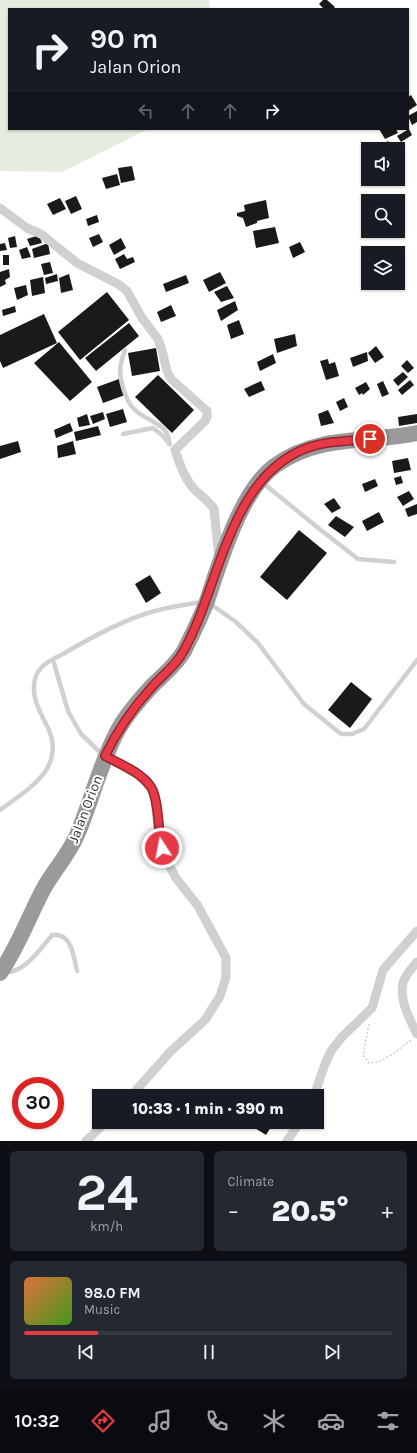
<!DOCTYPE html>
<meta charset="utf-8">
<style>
body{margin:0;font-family:Karla,sans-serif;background:#242831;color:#f1f3f6;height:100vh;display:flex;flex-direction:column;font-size:15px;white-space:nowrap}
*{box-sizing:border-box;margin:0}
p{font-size:13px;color:#9ea1a6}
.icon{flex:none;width:22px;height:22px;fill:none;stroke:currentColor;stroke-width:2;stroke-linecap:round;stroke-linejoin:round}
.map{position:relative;height:1141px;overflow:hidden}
.side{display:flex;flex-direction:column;gap:10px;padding:10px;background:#0d0f14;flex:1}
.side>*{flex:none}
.hud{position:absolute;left:8px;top:8px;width:401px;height:122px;border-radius:0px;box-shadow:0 1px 3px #0004;background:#171b24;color:#f1f3f6;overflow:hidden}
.buttons{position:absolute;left:361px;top:142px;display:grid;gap:8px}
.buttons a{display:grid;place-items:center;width:44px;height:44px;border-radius:0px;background:#171b24;box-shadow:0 1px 3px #0004;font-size:20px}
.speed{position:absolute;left:12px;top:1077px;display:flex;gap:8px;font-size:20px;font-weight:700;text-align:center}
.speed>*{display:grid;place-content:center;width:52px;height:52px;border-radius:50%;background:#171b24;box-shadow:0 1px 3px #0004;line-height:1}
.speed .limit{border:6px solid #d22;background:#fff;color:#111}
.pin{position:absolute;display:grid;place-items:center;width:34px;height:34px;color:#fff;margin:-17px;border:2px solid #fff;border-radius:50%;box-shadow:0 1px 4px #0007}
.me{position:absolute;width:44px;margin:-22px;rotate:349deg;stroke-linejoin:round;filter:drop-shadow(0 0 3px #0008)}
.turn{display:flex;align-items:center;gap:14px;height:84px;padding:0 16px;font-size:18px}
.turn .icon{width:52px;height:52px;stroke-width:2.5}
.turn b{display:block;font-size:28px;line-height:34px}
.lanes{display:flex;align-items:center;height:38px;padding:0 16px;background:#0003;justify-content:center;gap:20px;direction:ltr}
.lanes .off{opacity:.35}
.big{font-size:30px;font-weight:800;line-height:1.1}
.side .tile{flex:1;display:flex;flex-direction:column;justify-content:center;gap:6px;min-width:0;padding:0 14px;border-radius:6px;background:#242831}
.side .dial{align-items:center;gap:0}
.dial b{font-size:52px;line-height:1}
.song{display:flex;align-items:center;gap:12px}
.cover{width:48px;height:48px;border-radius:6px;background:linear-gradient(135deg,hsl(20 70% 55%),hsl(100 70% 35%))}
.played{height:4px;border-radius:2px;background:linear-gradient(90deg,#e63946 20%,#363941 20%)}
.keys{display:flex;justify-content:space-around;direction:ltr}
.heat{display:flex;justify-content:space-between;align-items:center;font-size:22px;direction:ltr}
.side .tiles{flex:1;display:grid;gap:10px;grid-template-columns:1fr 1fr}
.tile:last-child{grid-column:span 2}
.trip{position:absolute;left:92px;top:1089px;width:232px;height:40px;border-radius:0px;background:#171b24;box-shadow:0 1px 3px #0004;font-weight:800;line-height:40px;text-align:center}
.tabs{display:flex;height:64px;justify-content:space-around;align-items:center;background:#090b0e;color:#9ea1a6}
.tabs .icon{width:28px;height:28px}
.tabs .current{color:#e63946}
.tabs b{font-size:18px;color:#f1f3f6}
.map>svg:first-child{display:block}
</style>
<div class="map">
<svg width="417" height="1141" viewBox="0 0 417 1141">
<rect width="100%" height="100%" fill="#fff"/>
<path fill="#e6ecdf" d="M0,0H209L210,9H9V129H148L62,172L0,171Z"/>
<path fill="#1a1a1a" d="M323,0H327L335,7L333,9H324L319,4Z
M411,95L417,105L408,111V97Z
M417,111V122L412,125L408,116Z
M379,129H396L398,133L385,139Z
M409,129L412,135L401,142L397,136Z
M388,141L392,149H381L379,147Z
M132,166L135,180L121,183L118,168Z
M117,174L120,185L106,189L102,178Z
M76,196L82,209L71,214L65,201Z
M60,198L66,209L53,215L47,204Z
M266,200L269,218L257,221V223L246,227L243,218L237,216V213L245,211L244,205Z
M97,215L99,222L88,226L86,219Z
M275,227L279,243L256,248L253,231Z
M99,234L103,242L93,247L89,238Z
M39,235L42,243L30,246L27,239Z
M15,236L17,247L10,248L8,238Z
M121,238L126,248L114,255L109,245Z
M300,242L305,252L293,258L289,247Z
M5,243L7,250L0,251V244Z
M48,243L50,254L34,258L32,249Z
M27,247L31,257L22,259L19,250Z
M124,254L127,259L133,257L135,262L120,269L115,259Z
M3,255H9V265H3Z
M50,262L53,273L44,275L41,264Z
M9,269L10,277L5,280L6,284L0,287V272Z
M220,272L226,283L209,292L203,280Z
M57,274L58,281L46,284L45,278Z
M69,274L73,290L61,293L59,278Z
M186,275L189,283L166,292L163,284Z
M43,277L45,293L32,296L30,280Z
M26,285L28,295L17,300L14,288Z
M227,286L234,298L221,302L214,292Z
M107,292L129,320L80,360L58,332Z
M235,301L238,310L221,321L217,310Z
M171,305L176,316L161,322L157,312Z
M15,306L16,312L3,316L2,310Z
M44,314L57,343L3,368L0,361V335Z
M239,320L244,334L231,339L227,325Z
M129,323L139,336L96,371L85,358Z
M295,334L297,346L277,353L274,339Z
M59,342L92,382L70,401L34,363Z
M376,346L384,357L375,363L368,353Z
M156,348L160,371L132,376L128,353Z
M367,352L368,361L353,367L350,358Z
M273,354L276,363L260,371L257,362Z
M328,359L329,364L335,362L339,376L326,380L320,361Z
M407,360L414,368L408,373L401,366Z
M403,372L408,377L398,386L393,380Z
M158,375L194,410L172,433L135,397Z
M119,379L125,395L103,403L97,387Z
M410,380L414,385L402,395L398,390Z
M261,381L265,390L249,397L244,389Z
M383,381L389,394L382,397L377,384Z
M366,382L370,389L363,395L362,393L359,395L355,388Z
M344,398L348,407L340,411L336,402Z
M123,409L127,422L110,427L106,414Z
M328,410L334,423L321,426L318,414Z
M103,412L105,419L93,424L90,416Z
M87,414L90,425L79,427L77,418Z
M417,414V423L399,426L398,417Z
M70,423L73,431L56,438L54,430Z
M98,426L101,435L76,441L74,432Z
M18,441L21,452L0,459V446Z
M73,441L76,454L58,458L57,446Z
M408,458L411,470L394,473L392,461Z
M401,476L403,483L396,485L394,478Z
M375,479L378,486L365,492L362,484Z
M409,491L414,499L403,506L397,497Z
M334,498L341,508L332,513L324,504Z
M417,504V514L408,517L405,509Z
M379,512L384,522L367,531L362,521Z
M336,516L354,527L345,537L328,525Z
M299,530L327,553L287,600L260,577Z
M150,575L161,593L146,603L135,584Z
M351,682L372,699L350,728L328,710Z
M252,1122H274L266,1135L250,1125Z"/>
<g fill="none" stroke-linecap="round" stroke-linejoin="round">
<path stroke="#cdcdcd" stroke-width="1.5" stroke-dasharray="2 2" stroke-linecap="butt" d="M369,1024L363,1055L369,1063C384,1063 399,1049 411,1040"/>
<path stroke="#d0d0d0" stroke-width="4.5" d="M125,350C123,355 121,362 120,368C120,380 125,400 134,409C145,421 171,424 169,444
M123,434L153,428L163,436L170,444
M263,483L317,527L358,559L394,562
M209,603L236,622L258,643L304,704L341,734H352L364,729L417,660
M53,660L68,711L81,734L103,755
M0,810C30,788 70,766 45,722C38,708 31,695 35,679C36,674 39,670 43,666C48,661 57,657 63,654C90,638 119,622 148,613C166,607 184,605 202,602
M5,972C24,974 41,948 52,935C72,932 74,958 77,971"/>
<path stroke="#d0d0d0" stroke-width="9" d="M0,208L27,228L41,234L77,263L118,284L127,291L142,318L158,339L162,350L167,371L171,379L207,411V417L205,421L175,450C180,465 185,480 196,491C202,497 209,501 214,509L219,558
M105,756L138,775L151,788L155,800L159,839L165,858L176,878L198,906L226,958V977L220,996L205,1020L170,1052L131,1096
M417,962C412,968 405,975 403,983C399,1000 410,1020 417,1034
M314,1096L325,1064L331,1051L342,1037L372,1008L383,970L417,931
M86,1141L106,1122
M287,1141L300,1122"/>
<path stroke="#9a9a9a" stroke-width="16" d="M0,973C18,947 29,916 44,888C54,870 69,854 77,835C92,800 100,763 118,730C127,714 140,699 152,686C163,675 176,665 184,651C192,635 201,617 207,601C220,562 241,489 276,465C319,434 368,443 417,433"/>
</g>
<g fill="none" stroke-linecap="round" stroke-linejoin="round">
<defs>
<path id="route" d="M162,848C158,832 159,799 151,787C141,772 120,764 105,756C117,731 132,709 151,688C161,676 175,667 183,652C220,588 228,477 307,448C326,441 349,441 370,439"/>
</defs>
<use href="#route" stroke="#96252e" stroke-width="10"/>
<use href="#route" stroke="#e63946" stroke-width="7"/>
</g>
<g text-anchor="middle" stroke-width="4" stroke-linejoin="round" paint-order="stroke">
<g font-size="14" fill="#333" stroke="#fff">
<text transform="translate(85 809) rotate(-69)" y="5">Jalan Orion</text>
</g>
</g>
</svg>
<div class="buttons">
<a><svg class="icon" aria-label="sound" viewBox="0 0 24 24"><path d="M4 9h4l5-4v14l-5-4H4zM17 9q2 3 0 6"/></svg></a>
<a><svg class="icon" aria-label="search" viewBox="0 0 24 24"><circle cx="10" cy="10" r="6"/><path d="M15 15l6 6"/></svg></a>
<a><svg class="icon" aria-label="layers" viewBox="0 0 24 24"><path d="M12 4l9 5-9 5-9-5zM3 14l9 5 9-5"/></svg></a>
</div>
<div class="speed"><div class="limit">30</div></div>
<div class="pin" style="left:370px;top:439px;background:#d93025"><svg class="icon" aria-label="arrive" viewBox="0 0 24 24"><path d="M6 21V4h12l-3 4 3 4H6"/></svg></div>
<svg class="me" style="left:162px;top:848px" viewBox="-20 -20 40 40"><circle r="17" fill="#e63946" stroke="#fff" stroke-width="3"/><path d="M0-11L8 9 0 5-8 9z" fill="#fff"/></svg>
<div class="trip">10:33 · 1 min · 390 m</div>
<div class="hud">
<div class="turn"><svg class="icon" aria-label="right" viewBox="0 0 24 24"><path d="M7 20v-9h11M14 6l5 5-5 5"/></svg><div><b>90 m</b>Jalan Orion</div></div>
<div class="lanes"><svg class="icon off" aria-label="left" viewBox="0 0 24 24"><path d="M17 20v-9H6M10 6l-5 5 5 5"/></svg><svg class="icon off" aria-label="ahead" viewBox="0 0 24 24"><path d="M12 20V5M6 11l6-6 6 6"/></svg><svg class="icon off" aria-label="ahead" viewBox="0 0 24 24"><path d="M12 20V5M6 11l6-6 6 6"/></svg><svg class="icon" aria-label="right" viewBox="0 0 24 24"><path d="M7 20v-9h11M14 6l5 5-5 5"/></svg></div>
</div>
</div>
<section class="side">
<div class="tiles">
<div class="tile dial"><b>24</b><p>km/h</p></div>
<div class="tile"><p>Climate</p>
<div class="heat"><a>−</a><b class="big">20.5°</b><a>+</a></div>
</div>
<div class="tile">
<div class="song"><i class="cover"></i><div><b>98.0 FM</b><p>Music</p></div></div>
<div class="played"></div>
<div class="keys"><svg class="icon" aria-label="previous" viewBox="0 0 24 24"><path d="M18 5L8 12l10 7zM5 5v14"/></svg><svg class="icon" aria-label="pause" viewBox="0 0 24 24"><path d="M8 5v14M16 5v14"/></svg><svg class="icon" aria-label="next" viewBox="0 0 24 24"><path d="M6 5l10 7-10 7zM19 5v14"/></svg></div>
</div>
</div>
</section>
<nav class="tabs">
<b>10:32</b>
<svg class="icon current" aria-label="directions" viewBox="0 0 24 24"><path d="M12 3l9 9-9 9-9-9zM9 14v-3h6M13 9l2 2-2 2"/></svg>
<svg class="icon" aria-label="music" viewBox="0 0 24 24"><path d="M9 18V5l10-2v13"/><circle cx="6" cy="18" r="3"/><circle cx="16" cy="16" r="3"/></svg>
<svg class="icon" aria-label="phone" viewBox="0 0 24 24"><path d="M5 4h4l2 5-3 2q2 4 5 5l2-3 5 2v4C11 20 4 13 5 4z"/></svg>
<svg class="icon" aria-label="climate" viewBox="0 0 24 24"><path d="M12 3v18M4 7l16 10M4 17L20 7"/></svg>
<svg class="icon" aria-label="car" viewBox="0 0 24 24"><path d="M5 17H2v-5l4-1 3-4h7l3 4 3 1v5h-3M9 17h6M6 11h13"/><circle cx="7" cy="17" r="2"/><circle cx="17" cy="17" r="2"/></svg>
<svg class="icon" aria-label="filters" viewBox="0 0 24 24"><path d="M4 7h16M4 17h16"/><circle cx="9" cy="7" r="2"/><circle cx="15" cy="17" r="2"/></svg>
</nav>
